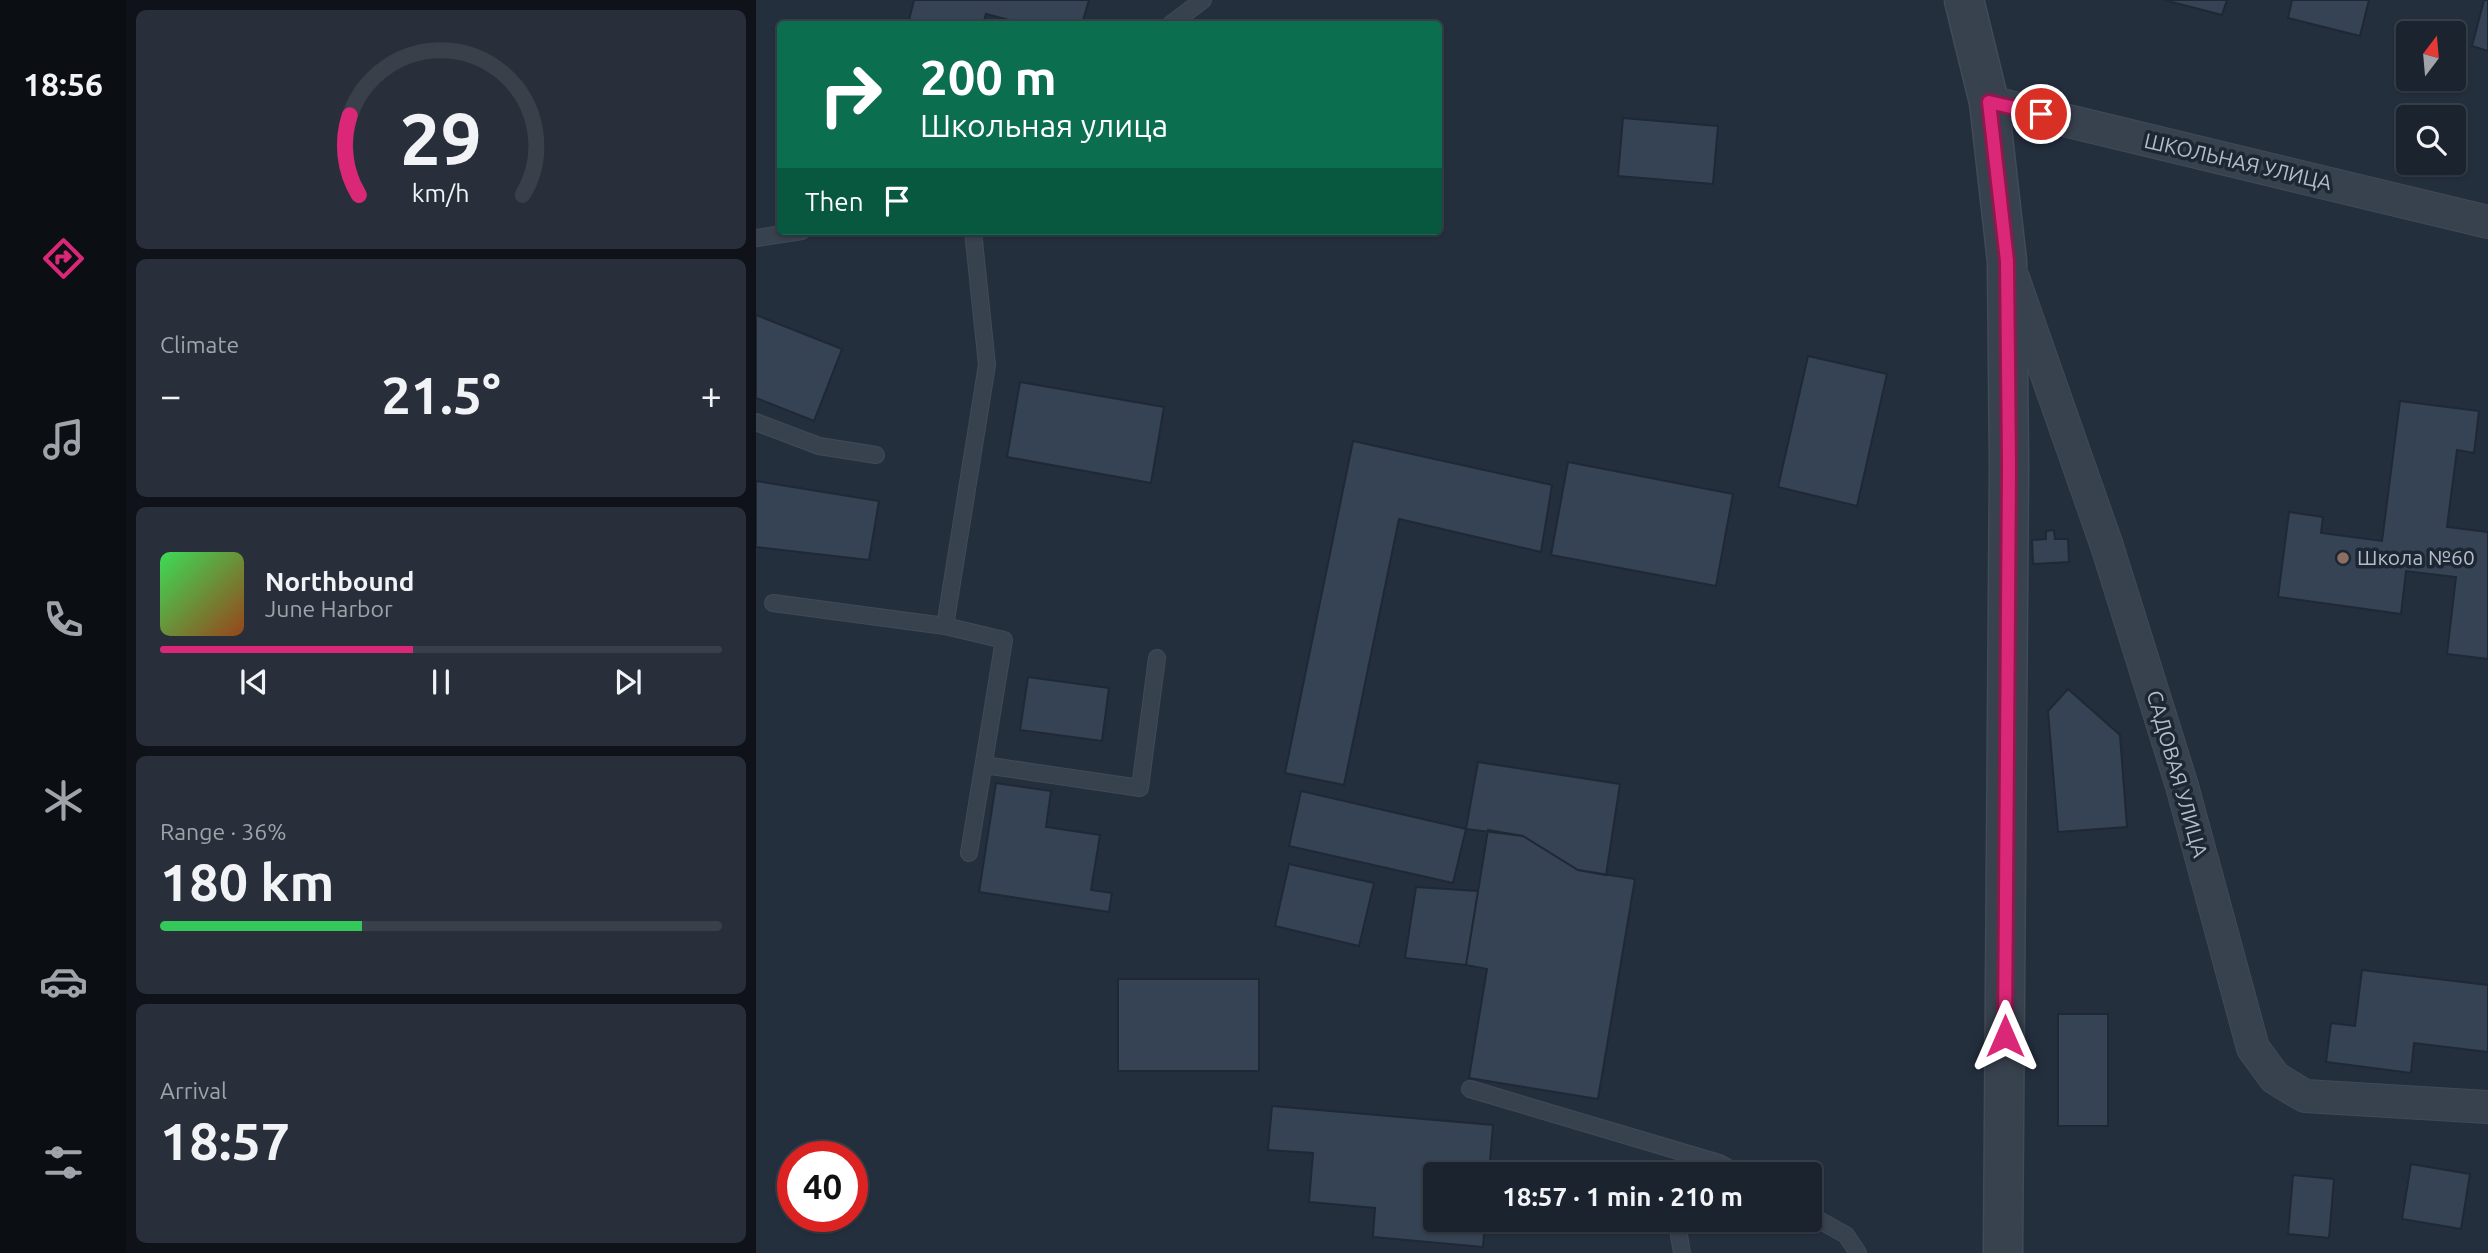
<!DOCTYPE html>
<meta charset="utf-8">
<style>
body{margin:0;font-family:Ubuntu,sans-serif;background:#282f3a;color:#f1f3f6;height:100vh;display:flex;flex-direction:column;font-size:26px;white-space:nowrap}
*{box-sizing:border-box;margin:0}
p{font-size:23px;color:#a0a4aa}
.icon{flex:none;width:38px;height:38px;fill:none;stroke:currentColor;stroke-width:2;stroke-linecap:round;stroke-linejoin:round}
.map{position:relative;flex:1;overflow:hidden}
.sheet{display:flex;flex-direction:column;gap:10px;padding:10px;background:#0f1319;width:630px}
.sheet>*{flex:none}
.banner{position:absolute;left:21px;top:21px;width:665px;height:214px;border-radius:7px;box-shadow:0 2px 5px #0004,0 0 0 2px #39404a;background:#0b6e4f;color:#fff;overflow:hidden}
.needle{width:46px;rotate:16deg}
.controls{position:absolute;left:1640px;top:21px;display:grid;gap:14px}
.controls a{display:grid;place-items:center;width:70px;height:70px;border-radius:7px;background:#1b232e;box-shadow:0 2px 5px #0004,0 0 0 2px #39404a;font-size:35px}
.speed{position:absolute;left:21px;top:1141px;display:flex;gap:14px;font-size:35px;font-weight:700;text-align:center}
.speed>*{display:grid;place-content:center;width:91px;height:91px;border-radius:50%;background:#1b232e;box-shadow:0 2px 5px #0004,0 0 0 2px #39404a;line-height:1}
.speed .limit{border:10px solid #d22;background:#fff;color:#111}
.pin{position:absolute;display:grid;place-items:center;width:60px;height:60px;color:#fff;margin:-30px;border:4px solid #fff;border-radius:50%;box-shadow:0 2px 7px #0007}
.me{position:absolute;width:77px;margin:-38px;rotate:0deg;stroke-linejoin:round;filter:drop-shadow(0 0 5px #0008)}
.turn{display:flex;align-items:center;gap:24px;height:147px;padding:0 28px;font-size:32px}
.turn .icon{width:91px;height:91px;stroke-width:2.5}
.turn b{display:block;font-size:49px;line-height:60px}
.then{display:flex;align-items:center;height:66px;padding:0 28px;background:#0003;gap:14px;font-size:26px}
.big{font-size:52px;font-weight:700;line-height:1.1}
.sheet .tile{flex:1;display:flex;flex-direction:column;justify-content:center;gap:10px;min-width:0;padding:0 24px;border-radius:10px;background:#282f3a}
.sheet .dial{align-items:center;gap:0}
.dial svg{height:182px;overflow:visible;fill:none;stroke:#39404a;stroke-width:7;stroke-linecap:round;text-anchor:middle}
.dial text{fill:#f1f3f6;stroke:none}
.song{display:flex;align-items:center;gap:21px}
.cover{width:84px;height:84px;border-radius:10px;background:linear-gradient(135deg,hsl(130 70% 55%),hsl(20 70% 35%))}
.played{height:7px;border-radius:4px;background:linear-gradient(90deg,#db2777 45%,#39404a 45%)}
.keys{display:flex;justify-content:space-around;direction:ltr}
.heat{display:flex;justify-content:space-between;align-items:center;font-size:38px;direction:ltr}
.charge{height:10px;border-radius:5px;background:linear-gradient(90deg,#34c759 36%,#39404a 0)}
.trip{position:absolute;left:667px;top:1162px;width:399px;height:70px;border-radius:7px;background:#1b232e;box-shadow:0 2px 5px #0004,0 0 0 2px #39404a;font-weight:700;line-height:70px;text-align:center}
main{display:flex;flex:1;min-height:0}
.tab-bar{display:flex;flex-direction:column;width:126px;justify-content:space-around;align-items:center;background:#0b0e12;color:#a0a4aa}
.tab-bar .icon{width:49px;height:49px}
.tab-bar .on{color:#db2777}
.tab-bar b{font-size:32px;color:#f1f3f6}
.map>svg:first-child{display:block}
</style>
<main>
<nav class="tab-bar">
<b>18:56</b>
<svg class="icon on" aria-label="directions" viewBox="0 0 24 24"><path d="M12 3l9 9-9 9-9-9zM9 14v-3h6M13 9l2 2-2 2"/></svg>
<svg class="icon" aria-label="music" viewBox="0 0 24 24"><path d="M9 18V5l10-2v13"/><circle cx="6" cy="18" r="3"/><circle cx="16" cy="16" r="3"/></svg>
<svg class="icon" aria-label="phone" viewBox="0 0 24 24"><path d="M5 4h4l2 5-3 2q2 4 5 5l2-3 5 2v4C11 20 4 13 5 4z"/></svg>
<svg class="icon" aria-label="climate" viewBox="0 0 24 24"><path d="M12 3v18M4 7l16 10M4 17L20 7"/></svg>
<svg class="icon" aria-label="car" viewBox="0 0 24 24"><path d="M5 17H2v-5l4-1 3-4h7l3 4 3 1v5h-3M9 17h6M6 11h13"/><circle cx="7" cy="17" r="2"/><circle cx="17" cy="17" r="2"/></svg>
<svg class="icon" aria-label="filters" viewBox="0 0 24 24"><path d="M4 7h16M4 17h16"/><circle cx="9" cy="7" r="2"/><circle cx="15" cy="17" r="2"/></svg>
</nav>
<section class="sheet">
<div class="tile dial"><svg viewBox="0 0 100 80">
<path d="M14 69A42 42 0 1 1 86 69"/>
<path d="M14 69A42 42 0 0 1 10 34" stroke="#db2777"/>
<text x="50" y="56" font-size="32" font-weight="700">29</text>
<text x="50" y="72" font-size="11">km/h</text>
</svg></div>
<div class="tile"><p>Climate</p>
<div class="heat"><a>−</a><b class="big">21.5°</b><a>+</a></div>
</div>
<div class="tile">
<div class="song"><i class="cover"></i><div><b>Northbound</b><p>June Harbor</p></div></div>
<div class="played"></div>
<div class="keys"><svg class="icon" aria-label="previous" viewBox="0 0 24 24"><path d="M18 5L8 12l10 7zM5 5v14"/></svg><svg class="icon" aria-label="pause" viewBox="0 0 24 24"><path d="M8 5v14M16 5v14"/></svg><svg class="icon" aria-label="next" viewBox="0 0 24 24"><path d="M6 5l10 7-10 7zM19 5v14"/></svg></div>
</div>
<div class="tile"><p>Range · 36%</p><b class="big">180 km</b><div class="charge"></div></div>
<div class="tile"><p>Arrival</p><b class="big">18:57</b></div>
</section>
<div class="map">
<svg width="1732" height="1253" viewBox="0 0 1732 1253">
<rect width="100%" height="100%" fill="#242f3e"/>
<path fill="#364354" stroke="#1f2835" stroke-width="2" d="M158,0H333L326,24H269L230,14L227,24H152Z
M1408,0H1471L1466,15Z
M1536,0H1613L1604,36L1532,18Z
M1728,0H1732V51L1716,46Z
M867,118L962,126L957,184L862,176Z
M0,315L86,349L58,421L0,398Z
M1052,356L1131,374L1101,506L1022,487Z
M264,382L408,407L395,483L251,457Z
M1644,401L1723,411L1718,453L1701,450L1691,527L1732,532V659L1691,654L1700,577L1650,571L1645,614L1522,597L1533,512L1567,517L1565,533L1626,541Z
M597,441L796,485L785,552L643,519L588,785L529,773Z
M812,462L977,494L960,586L795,555Z
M0,481L123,501L113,560L0,547Z
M1298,530L1299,539H1312L1313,562L1277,564L1276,540L1290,539V531Z
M272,677L353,688L346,741L264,730Z
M1312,689L1364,735L1371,827L1302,832L1292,711Z
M722,762L864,784L850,875L822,870L767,836L710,829Z
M240,783L295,791L290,827L344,835L335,890L356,893L353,912L223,892Z
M545,791L710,829L697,883L533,846Z
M732,830L767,836L822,870L879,879L842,1099L713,1078L731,969L710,965Z
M533,864L618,883L603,946L519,926Z
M660,887L722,891L710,965L649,958Z
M1606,970L1732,985V1052L1658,1043L1655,1073L1570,1062L1575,1023L1599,1026Z
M362,979H503V1071H362Z
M1302,1014H1352V1126H1302Z
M516,1106L737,1125L733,1174H679V1220H729L727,1247L617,1237L619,1208L553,1202L557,1153L512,1150Z
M1655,1164L1714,1174L1705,1229L1646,1219Z
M1537,1175L1578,1179L1573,1238L1532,1234Z"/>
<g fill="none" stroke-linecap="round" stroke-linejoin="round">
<defs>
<path id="service" d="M415,24L447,0
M0,238L46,231
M0,422L63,446L120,455
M17,603L189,626L231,365L217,231
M189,626L248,640L213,853
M228,765L384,788L401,658
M714,1089L963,1163L983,1174
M1054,1215L1090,1235L1102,1253
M923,1220L921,1223L926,1253"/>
<path id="minor" d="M1233,102L1732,222
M1257,278L1351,546L1426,786L1497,1048L1519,1078L1549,1096L1732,1107"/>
<path id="tertiary" d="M1208,0L1233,102L1251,261L1253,467L1247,1253"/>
</defs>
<use href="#service" stroke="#414a57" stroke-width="18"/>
<use href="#minor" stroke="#414a57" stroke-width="34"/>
<use href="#tertiary" stroke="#414a57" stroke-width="41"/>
<use href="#service" stroke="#38414e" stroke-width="16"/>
<use href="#minor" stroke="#38414e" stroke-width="32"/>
<use href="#tertiary" stroke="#38414e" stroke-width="38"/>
</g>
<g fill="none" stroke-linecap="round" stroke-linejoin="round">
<defs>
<path id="route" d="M1249,1036L1253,467L1251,261L1233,102L1285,114"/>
</defs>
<use href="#route" stroke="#8e194d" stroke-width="18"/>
<use href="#route" stroke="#db2777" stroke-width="12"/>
</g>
<circle fill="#8d6e63" stroke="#1d2633" stroke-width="2.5" cx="1587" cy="558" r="7"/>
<g text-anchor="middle" stroke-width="7" stroke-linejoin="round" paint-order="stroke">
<g font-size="21" fill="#b4bcc9" stroke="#1d2633">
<text transform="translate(1482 162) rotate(13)" y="7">ШКОЛЬНАЯ УЛИЦА</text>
<text transform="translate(1421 774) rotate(74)" y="7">САДОВАЯ УЛИЦА</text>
</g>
<g font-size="21" fill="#b4bcc9" stroke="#1d2633" text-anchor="start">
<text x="1601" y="565">Школа №60</text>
</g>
</g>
</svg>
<div class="controls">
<a><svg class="needle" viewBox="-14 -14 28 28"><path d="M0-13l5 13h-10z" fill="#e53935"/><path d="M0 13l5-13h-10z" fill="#a0a4aa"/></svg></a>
<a><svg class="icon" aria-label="search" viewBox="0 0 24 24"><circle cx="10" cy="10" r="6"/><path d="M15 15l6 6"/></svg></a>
</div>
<div class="speed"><div class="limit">40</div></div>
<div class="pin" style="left:1285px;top:114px;background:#d93025"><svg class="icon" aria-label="arrive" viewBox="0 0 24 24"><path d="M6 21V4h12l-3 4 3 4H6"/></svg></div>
<svg class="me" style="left:1249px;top:1036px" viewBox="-20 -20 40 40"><path d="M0-17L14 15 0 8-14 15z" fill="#db2777" stroke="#fff" stroke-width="4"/></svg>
<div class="trip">18:57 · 1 min · 210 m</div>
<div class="banner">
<div class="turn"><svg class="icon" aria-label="right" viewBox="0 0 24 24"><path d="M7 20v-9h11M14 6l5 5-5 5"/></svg><div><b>200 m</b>Школьная улица</div></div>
<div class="then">Then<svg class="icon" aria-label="arrive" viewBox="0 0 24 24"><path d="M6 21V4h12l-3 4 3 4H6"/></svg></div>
</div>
</div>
</main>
